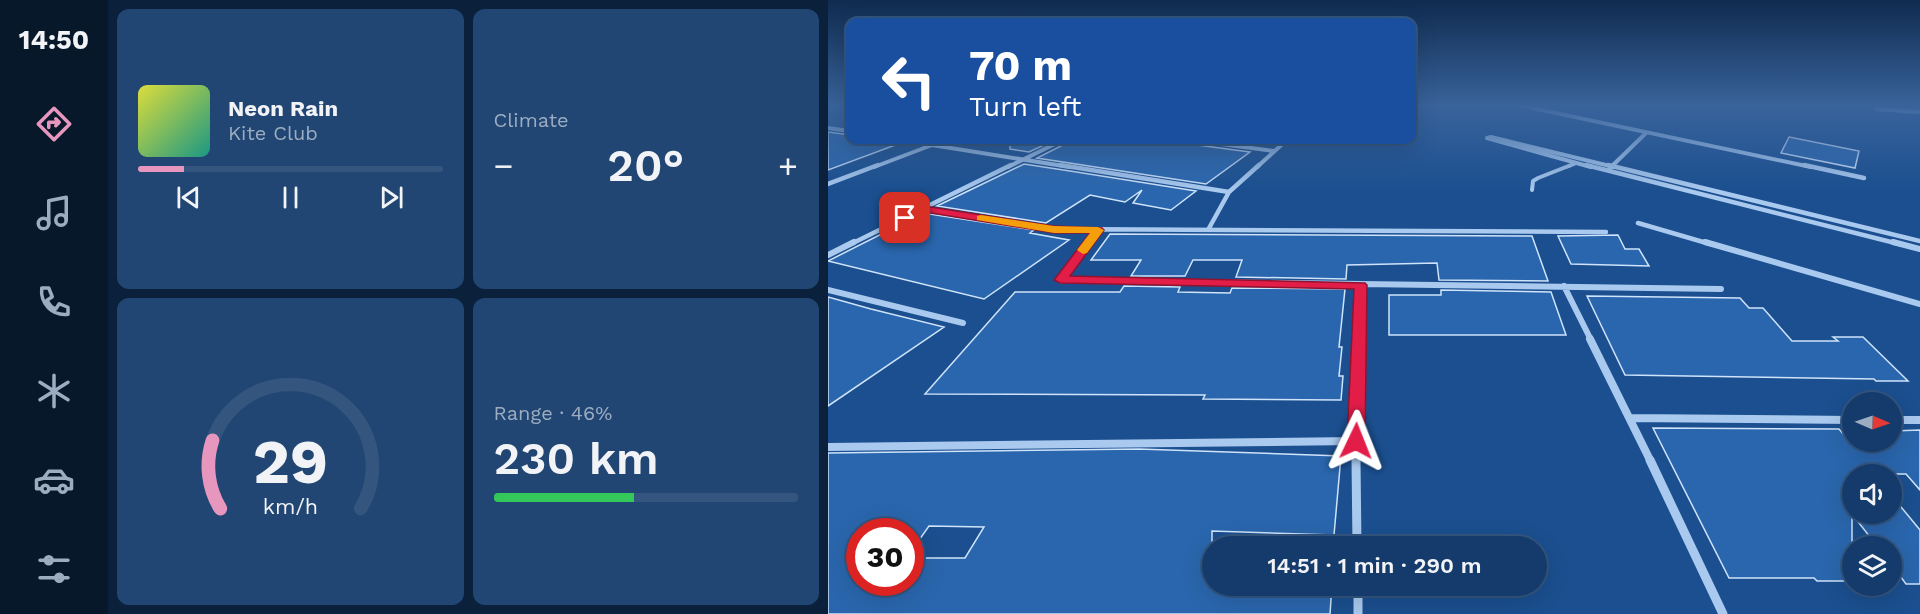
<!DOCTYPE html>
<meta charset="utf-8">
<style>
body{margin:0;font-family:"Work Sans",sans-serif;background:#214673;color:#f1f3f6;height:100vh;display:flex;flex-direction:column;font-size:22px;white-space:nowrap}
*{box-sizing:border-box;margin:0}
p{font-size:20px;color:#9dadc1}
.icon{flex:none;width:33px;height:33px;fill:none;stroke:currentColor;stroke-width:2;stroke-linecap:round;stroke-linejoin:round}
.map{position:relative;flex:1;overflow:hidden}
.sheet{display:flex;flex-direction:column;gap:9px;padding:9px;background:#0b203b;width:720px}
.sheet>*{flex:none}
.guide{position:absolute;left:18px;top:18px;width:570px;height:126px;border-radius:12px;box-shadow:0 6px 24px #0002,0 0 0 2px #33557e;background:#1a4fa0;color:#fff;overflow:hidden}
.needle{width:39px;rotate:92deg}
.controls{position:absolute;left:1014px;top:392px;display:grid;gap:12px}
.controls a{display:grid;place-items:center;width:60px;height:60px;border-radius:50%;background:#143b6b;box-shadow:0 6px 24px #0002,0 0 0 2px #33557e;font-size:30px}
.speed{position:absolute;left:18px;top:518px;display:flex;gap:12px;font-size:30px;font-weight:700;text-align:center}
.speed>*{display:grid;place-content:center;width:78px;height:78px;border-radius:50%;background:#143b6b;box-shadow:0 6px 24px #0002,0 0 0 2px #33557e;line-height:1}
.speed .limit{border:9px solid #d22;background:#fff;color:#111}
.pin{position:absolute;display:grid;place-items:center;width:51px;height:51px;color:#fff;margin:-26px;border-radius:12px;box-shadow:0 3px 9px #0006}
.me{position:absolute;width:66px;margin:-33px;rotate:2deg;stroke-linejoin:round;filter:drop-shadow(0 0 4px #0008)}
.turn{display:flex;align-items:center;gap:21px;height:126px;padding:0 24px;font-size:27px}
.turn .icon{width:78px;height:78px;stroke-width:2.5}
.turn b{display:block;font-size:42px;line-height:51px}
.big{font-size:45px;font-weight:600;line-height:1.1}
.sheet .tile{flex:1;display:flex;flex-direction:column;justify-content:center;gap:9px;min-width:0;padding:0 21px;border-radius:12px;background:#214673}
.sheet .dial{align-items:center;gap:0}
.dial svg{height:156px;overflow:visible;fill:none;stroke:#33557e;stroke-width:7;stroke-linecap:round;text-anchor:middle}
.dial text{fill:#f1f3f6;stroke:none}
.song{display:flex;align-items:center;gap:18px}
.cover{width:72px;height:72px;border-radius:9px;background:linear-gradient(135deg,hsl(60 70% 55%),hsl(170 70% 35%))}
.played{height:6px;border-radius:3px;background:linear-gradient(90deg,#e797bd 15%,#33557e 15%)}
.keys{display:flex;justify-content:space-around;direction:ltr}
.heat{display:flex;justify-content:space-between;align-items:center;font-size:33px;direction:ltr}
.charge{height:9px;border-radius:4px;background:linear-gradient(90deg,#34c759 46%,#33557e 0)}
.sheet .tiles{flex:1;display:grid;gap:9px;grid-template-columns:repeat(2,1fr)}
.trip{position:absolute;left:374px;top:536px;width:345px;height:60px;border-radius:30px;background:#143b6b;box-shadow:0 6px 24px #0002,0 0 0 2px #33557e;font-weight:600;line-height:60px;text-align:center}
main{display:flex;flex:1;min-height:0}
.tabs{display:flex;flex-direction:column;width:108px;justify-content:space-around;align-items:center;background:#08182b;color:#9dadc1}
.tabs .icon{width:42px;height:42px}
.tabs .current{color:#e797bd}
.tabs b{font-size:27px;color:#f1f3f6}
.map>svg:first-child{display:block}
</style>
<main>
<nav class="tabs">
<b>14:50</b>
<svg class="icon current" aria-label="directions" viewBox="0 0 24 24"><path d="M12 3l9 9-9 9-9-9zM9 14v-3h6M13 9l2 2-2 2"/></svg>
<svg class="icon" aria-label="music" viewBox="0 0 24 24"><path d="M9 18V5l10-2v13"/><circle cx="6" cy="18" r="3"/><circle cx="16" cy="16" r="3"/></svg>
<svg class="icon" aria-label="phone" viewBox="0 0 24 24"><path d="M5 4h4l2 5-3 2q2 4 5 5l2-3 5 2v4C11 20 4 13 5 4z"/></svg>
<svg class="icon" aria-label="climate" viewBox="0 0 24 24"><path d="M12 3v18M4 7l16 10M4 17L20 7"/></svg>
<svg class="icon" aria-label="car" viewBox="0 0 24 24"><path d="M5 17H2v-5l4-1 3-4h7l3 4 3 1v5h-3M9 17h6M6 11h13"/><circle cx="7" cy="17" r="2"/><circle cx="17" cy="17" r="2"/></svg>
<svg class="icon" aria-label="filters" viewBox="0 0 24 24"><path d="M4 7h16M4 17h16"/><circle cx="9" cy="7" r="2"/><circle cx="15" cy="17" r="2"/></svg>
</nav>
<section class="sheet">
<div class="tiles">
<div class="tile">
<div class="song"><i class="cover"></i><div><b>Neon Rain</b><p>Kite Club</p></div></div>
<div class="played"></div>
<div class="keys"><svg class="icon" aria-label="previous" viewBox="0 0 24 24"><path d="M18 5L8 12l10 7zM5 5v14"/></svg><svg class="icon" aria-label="pause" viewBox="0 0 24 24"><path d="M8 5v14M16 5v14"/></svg><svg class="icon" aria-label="next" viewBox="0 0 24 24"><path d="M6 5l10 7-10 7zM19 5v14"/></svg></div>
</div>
<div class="tile"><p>Climate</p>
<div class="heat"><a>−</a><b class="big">20°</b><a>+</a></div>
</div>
<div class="tile dial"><svg viewBox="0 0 100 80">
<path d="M14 69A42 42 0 1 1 86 69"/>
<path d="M14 69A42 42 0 0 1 10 34" stroke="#e797bd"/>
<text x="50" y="56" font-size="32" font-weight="700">29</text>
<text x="50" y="72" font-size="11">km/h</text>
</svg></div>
<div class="tile"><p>Range · 46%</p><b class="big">230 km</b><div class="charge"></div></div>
</div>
</section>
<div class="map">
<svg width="1092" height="614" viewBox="0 0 1092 614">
<rect width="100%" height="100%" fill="#1b4f8f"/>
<path fill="#2a66ad" stroke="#cfe3fa" stroke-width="1.5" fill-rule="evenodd" d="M0,132L22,135V140H68L70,144L0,170Z
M961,137L1031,151L1027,168L953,153Z
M182,140H227L201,152L182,149Z
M239,140H359L362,144L422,152L378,184L209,158L237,144Z
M196,164L242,171L368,191L343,210L305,203L314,190L297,202L262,195L218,223L109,206Z
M95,213L206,230L202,233L241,240L156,299L0,261Z
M282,234L704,236L720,281L611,280L609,263L519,265L518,279L408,277L414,260H365L357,276H303L313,260H263Z
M790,235L797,249H811L821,266L743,264L730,236Z
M296,286L352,287L350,292L402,293L404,288L517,289L511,347H514L511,376H515L513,400L375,399L377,395L97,394L187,292H292Z
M613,290L723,292L738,335H561V295H613Z
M759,296L912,298L921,308H935L964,341H1010L1005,337H1035L1080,381H1048L1046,379L797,375Z
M0,297L43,309L116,327L0,406Z
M825,428L1011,429L1021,441H1064V431L1092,430V490L1078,474H1024V513H1064V496L1092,530V584H1078L1064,565V546H1049L1024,514V581H989L986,578H901Z
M311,449L513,456L506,535L384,531V585H504L502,614H0V453ZM101,526L156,527L137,558H82V582H32V531H82V553Z"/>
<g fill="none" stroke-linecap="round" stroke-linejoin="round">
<path stroke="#a9c9ee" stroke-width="3" d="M739,167L749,163"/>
<path stroke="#a9c9ee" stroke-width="4" d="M704,190L705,181L710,178L743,165"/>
<path stroke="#a9c9ee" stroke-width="4" d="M690,105L983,167
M1048,109L1092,112
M0,128L22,131
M72,140L103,145
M363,140L446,151
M46,167L104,145L242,167
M180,167L235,140
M429,167L459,140
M763,167L659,138L663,137L786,167
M783,167L818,133"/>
<path stroke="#a9c9ee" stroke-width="4.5" d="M232,165L401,192
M758,165L1071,244
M780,165L1092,241
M976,165L1036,178
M782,168L785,165
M0,184L50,165
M96,209L226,229L778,232
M810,223L882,244
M380,230L401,192L431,165
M23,244L183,165
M260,244L270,230"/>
<path stroke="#a9c9ee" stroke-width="6" d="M877,242L1092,304
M1065,242L1092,249
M0,255L26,242
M232,280L893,289
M232,280L261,242
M736,286L763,340
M0,290L135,323
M531,340L533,285"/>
<path stroke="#a9c9ee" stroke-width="8" d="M762,339L823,462
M802,418L1024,420
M1064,420H1092
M0,447L528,441
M528,462L531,339"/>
<path stroke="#a9c9ee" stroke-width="9" d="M528,460L529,546
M822,460L895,614
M530,585V614"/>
</g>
<linearGradient id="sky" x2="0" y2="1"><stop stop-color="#0f2b4f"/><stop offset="0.55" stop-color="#39639b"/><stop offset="1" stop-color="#39639b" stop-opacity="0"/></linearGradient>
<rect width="1092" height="191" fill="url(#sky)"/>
<path fill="#e11d48" stroke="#92132f" stroke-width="1.5" d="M96,206L226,226L274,228L276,230L242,276L537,283L539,285L537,441L535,446L528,448L522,446L519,441L526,289L232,283L226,280L262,233H226L97,212L77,222L71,218Z"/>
<path fill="#f59e0b" d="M153,215L226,226L270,227L276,230L259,253L255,254L249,250L262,233H226L149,220V216Z"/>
</svg>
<div class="controls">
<a><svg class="needle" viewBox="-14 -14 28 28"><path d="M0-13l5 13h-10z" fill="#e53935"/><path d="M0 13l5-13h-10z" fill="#9dadc1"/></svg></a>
<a><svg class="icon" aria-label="sound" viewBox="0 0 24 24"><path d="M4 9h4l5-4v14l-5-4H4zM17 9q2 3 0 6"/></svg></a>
<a><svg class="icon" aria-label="layers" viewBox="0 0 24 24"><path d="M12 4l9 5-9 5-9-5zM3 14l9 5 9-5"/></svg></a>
</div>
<div class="speed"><div class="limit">30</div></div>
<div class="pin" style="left:77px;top:218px;background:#d93025"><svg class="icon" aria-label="arrive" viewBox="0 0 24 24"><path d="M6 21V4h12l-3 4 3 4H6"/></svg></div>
<svg class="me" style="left:528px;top:441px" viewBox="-20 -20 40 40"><path d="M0-17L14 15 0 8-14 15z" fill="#e11d48" stroke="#fff" stroke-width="4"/></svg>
<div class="trip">14:51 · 1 min · 290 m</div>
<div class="guide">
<div class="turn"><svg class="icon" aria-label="left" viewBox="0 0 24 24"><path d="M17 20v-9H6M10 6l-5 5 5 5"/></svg><div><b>70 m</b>Turn left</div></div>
</div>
</div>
</main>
